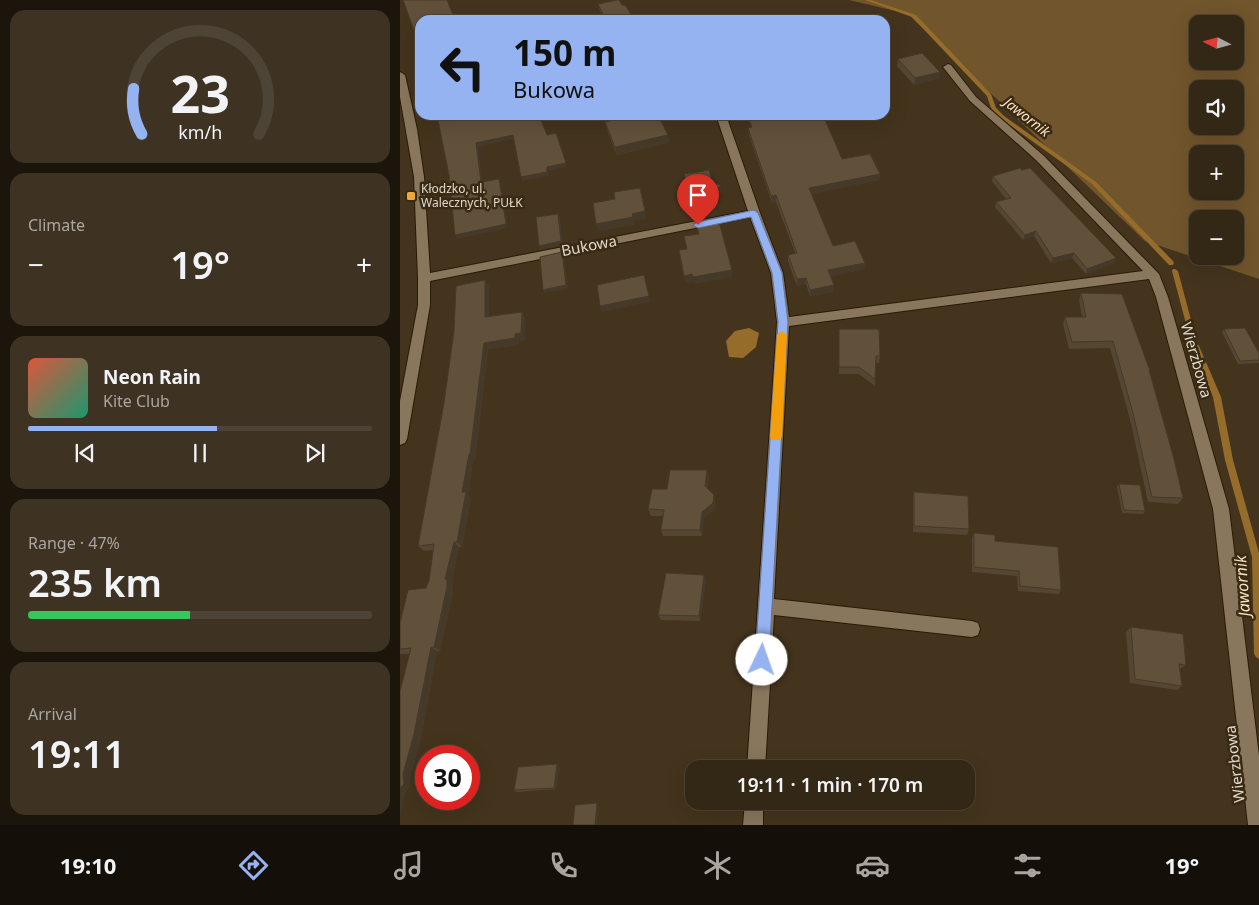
<!DOCTYPE html>
<meta charset="utf-8">
<style>
body{margin:0;font-family:"Noto Sans",sans-serif;background:#3e3323;color:#f1f3f6;height:100vh;display:flex;flex-direction:column;font-size:19px;white-space:nowrap}
*{box-sizing:border-box;margin:0}
p{font-size:16px;color:#a9a5a1}
.icon{flex:none;width:28px;height:28px;fill:none;stroke:currentColor;stroke-width:2;stroke-linecap:round;stroke-linejoin:round}
.map{position:relative;flex:1;overflow:hidden}
.drawer{display:flex;flex-direction:column;gap:10px;padding:10px;background:#1c150c;width:400px}
.drawer>*{flex:none}
.guide{position:absolute;left:15px;top:15px;width:475px;height:105px;border-radius:15px;box-shadow:0 5px 20px #0002,0 0 0 1px #4e4435;background:#95b2f1;color:#111;overflow:hidden}
.needle{width:32px;rotate:276deg}
.fabs{position:absolute;left:789px;top:15px;display:grid;gap:10px}
.fabs a{display:grid;place-items:center;width:55px;height:55px;border-radius:10px;background:#332716;box-shadow:0 5px 20px #0002,0 0 0 1px #4e4435;font-size:25px}
.speed{position:absolute;left:15px;top:745px;display:flex;gap:10px;font-size:25px;font-weight:700;text-align:center}
.speed>*{display:grid;place-content:center;width:65px;height:65px;border-radius:50%;background:#332716;box-shadow:0 5px 20px #0002,0 0 0 1px #4e4435;line-height:1}
.speed .limit{border:8px solid #d22;background:#fff;color:#111}
.pin{position:absolute;display:grid;place-items:center;width:42px;height:42px;color:#fff;margin:-51px -21px;border-radius:50% 50% 50% 0;rotate:-45deg;box-shadow:0 0 5px #0007}
.pin .icon{rotate:45deg}
.me{position:absolute;width:55px;margin:-28px;rotate:3deg;stroke-linejoin:round;filter:drop-shadow(0 0 4px #0008)}
.turn{display:flex;align-items:center;gap:18px;height:105px;padding:0 15px;font-size:22px}
.turn .icon{width:65px;height:65px;stroke-width:2.5}
.turn b{display:block;font-size:35px;line-height:42px}
.big{font-size:38px;font-weight:600;line-height:1.1}
.drawer .widget{flex:1;display:flex;flex-direction:column;justify-content:center;gap:8px;min-width:0;padding:0 18px;border-radius:15px;background:#3e3323}
.drawer .dial{align-items:center;gap:0}
.dial svg{height:130px;overflow:visible;fill:none;stroke:#4e4435;stroke-width:7;stroke-linecap:round;text-anchor:middle}
.dial text{fill:#f1f3f6;stroke:none}
.song{display:flex;align-items:center;gap:15px}
.cover{width:60px;height:60px;border-radius:8px;background:linear-gradient(135deg,hsl(10 70% 55%),hsl(160 70% 35%))}
.played{height:5px;border-radius:2px;background:linear-gradient(90deg,#95b2f1 55%,#4e4435 55%)}
.keys{display:flex;justify-content:space-around;direction:ltr}
.heat{display:flex;justify-content:space-between;align-items:center;font-size:28px;direction:ltr}
.charge{height:8px;border-radius:4px;background:linear-gradient(90deg,#34c759 47%,#4e4435 0)}
.trip{position:absolute;left:285px;top:760px;width:290px;height:50px;border-radius:15px;background:#332716;box-shadow:0 5px 20px #0002,0 0 0 1px #4e4435;font-weight:600;line-height:50px;text-align:center}
.dock{display:flex;height:80px;justify-content:space-around;align-items:center;background:#141009;color:#a9a5a1}
.dock .icon{width:35px;height:35px}
.dock .current{color:#95b2f1}
.dock b{font-size:22px;color:#f1f3f6}
main{display:flex;flex:1;min-height:0}
.map>svg:first-child{display:block}
</style>
<main>
<section class="drawer">
<div class="widget dial"><svg viewBox="0 0 100 80">
<path d="M14 69A42 42 0 1 1 86 69"/>
<path d="M14 69A42 42 0 0 1 9 41" stroke="#95b2f1"/>
<text x="50" y="56" font-size="32" font-weight="700">23</text>
<text x="50" y="72" font-size="11">km/h</text>
</svg></div>
<div class="widget"><p>Climate</p>
<div class="heat"><a>−</a><b class="big">19°</b><a>+</a></div>
</div>
<div class="widget">
<div class="song"><i class="cover"></i><div><b>Neon Rain</b><p>Kite Club</p></div></div>
<div class="played"></div>
<div class="keys"><svg class="icon" aria-label="previous" viewBox="0 0 24 24"><path d="M18 5L8 12l10 7zM5 5v14"/></svg><svg class="icon" aria-label="pause" viewBox="0 0 24 24"><path d="M8 5v14M16 5v14"/></svg><svg class="icon" aria-label="next" viewBox="0 0 24 24"><path d="M6 5l10 7-10 7zM19 5v14"/></svg></div>
</div>
<div class="widget"><p>Range · 47%</p><b class="big">235 km</b><div class="charge"></div></div>
<div class="widget"><p>Arrival</p><b class="big">19:11</b></div>
</section>
<div class="map">
<svg width="859" height="825" viewBox="0 0 859 825">
<rect width="100%" height="100%" fill="#44341d"/>
<path fill="#71552c" fill-rule="evenodd" d="M449,0H859V279L745,241L508,14ZM798,24H835V61H798ZM798,89H835V126H798ZM798,154H835V191H798ZM798,219H835V256H798Z"/>
<path fill="#966c2a" d="M349,328L359,333L356,347L343,358L329,357L326,341L335,331Z"/>
<g fill="none" stroke-linecap="round" stroke-linejoin="round">
<path fill="#966c2a" fill-rule="evenodd" d="M465,0H471L516,15L591,94L596,108L604,116L696,182L773,261L774,263L773,265H769L692,184L600,118L591,108L587,96L512,17Z
M773,269H775L778,271L795,335L792,338L789,335L772,271Z
M795,343L799,346L821,397L833,460L859,553V659L856,657L854,654L852,557L825,460L813,397L791,346Z"/>
<defs>
<path id="minor" d="M548,64L551,65L576,97L644,156L759,274L768,297L829,509L859,756V825H848L813,509L756,297L749,279L389,326L374,599L572,621L578,623L580,629L578,635L572,637L374,615L365,769H347L377,322L371,273L350,217L30,281V305L7,439L5,443L0,445V401L18,305V278L14,177L0,97V72L5,75L17,129L24,177L30,273L348,211L316,115H326L360,213L383,273L389,317L743,271L636,160L570,101L543,67Z
M345,801H363V825H343Z"/>
</defs>
<use href="#minor" stroke="#2a1b05" stroke-width="2"/>
<use href="#minor" fill="#88765d" fill-rule="evenodd"/>
</g>
<path fill="#544632" d="M198,4L222,5L235,20H204L200,11Z
M498,59L540,72L539,78L514,85L497,66Z
M347,115H423L442,159L480,174L479,180L411,194L433,246L465,263V269L431,276L434,292L410,296L406,284L397,286L388,261V255L395,253L376,202L372,203L349,135L348,128L351,127Z
M205,122L270,142L217,155L207,130Z
M593,176L716,258L714,263L686,274L672,258L651,263L634,236L623,240L595,207L596,202L606,199L592,181Z
M85,280L89,287V316L122,312L125,319V340L119,341L118,345L88,349L75,460H73L68,494L71,498L62,547H59L51,583L53,584V592L40,651H37L21,738L10,777V787L6,791L10,654H0V623L26,588L29,581L34,550L24,551L18,546Z
M681,293L750,371L749,373L783,498L778,504L748,502L730,419L710,348L669,349L663,324L665,317H682L679,300Z
M439,329L480,356L479,363H475V386L459,374H439Z
M824,329L859,353V363L838,364L822,332Z
M309,476L307,489L314,495L315,501L314,510L304,518L302,536H263L261,530L263,516H251L248,509L267,489Z
M719,484L745,511L743,514L722,513L717,487Z
M514,492L569,529L567,535L513,532V498Z
M574,533L595,541L661,590L659,594L618,591L617,576L572,572V538Z
M304,575L306,580L300,621L261,620L258,615Z
M731,627L786,665L780,669L782,686L777,690L730,683L726,632Z
M157,764L159,766L156,789L117,792L114,790Z"/>
<path fill="#453929" d="M540,72L539,78L514,85L515,78Z
M156,133L167,167L148,171L149,176L122,181L121,177L147,167Z
M113,135L114,139L78,147L83,186L81,182L76,143Z
M268,135L270,142L217,155L215,147Z
M480,174L479,180L409,195V188Z
M99,179L101,183L108,228L57,239L55,235Z
M321,185L322,192L317,198L319,206L315,207L314,199L315,192Z
M376,195V202L372,203L371,196Z
M316,208L317,215L295,219L294,212Z
M245,211L247,219L234,221L232,214Z
M158,214L160,218L163,245L140,250L139,246Z
M233,217L235,225L199,231L196,224Z
M636,231L634,236L623,240L625,235Z
M162,252L164,256L168,289L144,293L143,290Z
M674,253L672,258L651,263L653,258Z
M716,258L714,263L686,274L687,269Z
M465,263V269L428,277V270Z
M332,270L333,277L294,284L293,277Z
M292,274L294,282L286,283L284,276Z
M244,275L250,302L202,312L200,306Z
M406,278V284L397,286V279Z
M85,280L89,287V324L85,317Z
M434,285V292L410,296V290Z
M122,312L125,319V340L119,341L118,345L88,349L75,460H73L68,494L71,498L62,547L57,542L62,492L84,343L115,334Z
M307,470L309,476L306,493L305,486Z
M314,495L315,501L314,510L304,518L302,536L300,530L302,512Z
M54,542L59,547L51,583L53,584V592L40,651L34,647L45,579Z
M304,575L306,580L300,621L299,616Z
M31,647L37,651L21,738L10,777V787L6,791L0,817V788Z
M157,764L159,766L156,789L154,788Z
M197,803L199,805L197,825H195Z"/>
<path fill="#62513a" stroke="#453929" d="M3,0H47L55,20H20V47Z
M217,0H219L222,5H225L235,20H206L198,4Z
M522,53L540,72L515,78L498,59Z
M37,115H139L147,135L156,133L166,163L147,167V172L121,177L113,135L76,143L81,182L99,179L106,224L55,235L49,175Z
M234,115H258L268,135L215,147L205,122Z
M348,115H423L442,159L470,154L480,174L409,188L433,246L455,241L465,263L428,270L434,285L410,290L406,278L397,279L388,255L397,253L376,195L371,196L348,128L352,127Z
M620,168L622,170L630,168L716,258L687,269L674,253L653,258L636,231L625,235L596,202L611,198L593,176Z
M309,170L312,182L321,185L315,192L317,198L314,199L316,208L294,212L284,174Z
M240,188L245,211L232,214L233,217L196,224L193,203L215,199L214,192Z
M158,214L161,241L139,246L136,217Z
M318,218L332,270L293,277L292,274L284,276L279,250L287,249L284,236L299,234L296,222Z
M162,252L166,285L143,290L140,257Z
M244,275L249,296L200,306L197,285Z
M85,280V317L122,312L121,333L115,334V338L84,343L70,454H69L62,492H66L57,542H54L45,579H47V587L34,647H31L14,734L3,774L4,784L0,788V691L11,648L0,649V623L8,590L26,588L29,581L34,544L18,546L44,403L54,331L56,286Z
M681,293L722,294L750,371L749,370L774,459L783,498L752,497L733,413L713,341L672,342L665,317H686Z
M845,328L859,353V360L840,361L824,329Z
M439,329H479L480,356H476L475,379L459,367H439Z
M270,470H307L305,486L314,495L313,503L302,512L300,530H261L264,510L248,509L252,489H267Z
M719,484L740,485L745,511L724,510Z
M514,492L568,496L569,529L514,526Z
M574,533L595,535V541L658,547L661,590L620,586L619,571L574,567Z
M266,573L304,575L299,616L258,615Z
M731,627L783,634L786,665L779,664L782,686L735,679Z
M157,764L154,788L114,790L118,767Z
M489,767L515,769H489Z
M197,803L195,825H173L175,805Z"/>
<path fill="#95b2f1" stroke="#61749d" d="M354,210L358,213L382,273L388,322L369,660L367,665L362,668L357,665L355,660L378,322L372,273L351,217L298,228L293,225L298,222Z"/>
<path fill="#f59e0b" d="M382,331L387,335L382,437L380,440H372L370,437L377,335Z"/>
<rect fill="#eca93a" stroke="#392a13" stroke-width="2" x="6" y="191" width="10" height="10" rx="2.5"/>
<g text-anchor="middle" stroke-width="5" stroke-linejoin="round" paint-order="stroke">
<g font-size="12" fill="#e0d6c9" stroke="#392a13" text-anchor="start">
<text x="21" y="193">Kłodzko, ul.<tspan x="21" dy="14">Walecznych, PUŁK</tspan></text>
</g>
<g font-size="14" font-style="italic" fill="#f9e0bf" stroke="#392a13">
<text transform="translate(627 117) rotate(38)" y="5">Jawornik</text>
</g>
<g font-size="15" fill="#e0d6c9" stroke="#392a13">
<text transform="translate(189 246) rotate(-11)" y="5">Bukowa</text>
<text transform="translate(796 360) rotate(74)" y="5">Wierzbowa</text>
<text transform="translate(835 764) rotate(-97)" y="5">Wierzbowa</text>
</g>
<g font-size="16" font-style="italic" fill="#f9e0bf" stroke="#392a13">
<text transform="translate(842 586) rotate(-94)" y="6">Jawornik</text>
</g>
</g>
</svg>
<div class="fabs">
<a><svg class="needle" viewBox="-14 -14 28 28"><path d="M0-13l5 13h-10z" fill="#e53935"/><path d="M0 13l5-13h-10z" fill="#a9a5a1"/></svg></a>
<a><svg class="icon" aria-label="sound" viewBox="0 0 24 24"><path d="M4 9h4l5-4v14l-5-4H4zM17 9q2 3 0 6"/></svg></a>
<a>+</a>
<a>−</a>
</div>
<div class="speed"><div class="limit">30</div></div>
<div class="pin" style="left:298px;top:225px;background:#d93025"><svg class="icon" aria-label="arrive" viewBox="0 0 24 24"><path d="M6 21V4h12l-3 4 3 4H6"/></svg></div>
<svg class="me" style="left:362px;top:660px" viewBox="-20 -20 40 40"><circle r="19" fill="#fff"/><path d="M0-13L10 11 0 6-10 11z" fill="#95b2f1"/></svg>
<div class="trip">19:11 · 1 min · 170 m</div>
<div class="guide">
<div class="turn"><svg class="icon" aria-label="left" viewBox="0 0 24 24"><path d="M17 20v-9H6M10 6l-5 5 5 5"/></svg><div><b>150 m</b>Bukowa</div></div>
</div>
</div>
</main>
<nav class="dock">
<b>19:10</b>
<svg class="icon current" aria-label="directions" viewBox="0 0 24 24"><path d="M12 3l9 9-9 9-9-9zM9 14v-3h6M13 9l2 2-2 2"/></svg>
<svg class="icon" aria-label="music" viewBox="0 0 24 24"><path d="M9 18V5l10-2v13"/><circle cx="6" cy="18" r="3"/><circle cx="16" cy="16" r="3"/></svg>
<svg class="icon" aria-label="phone" viewBox="0 0 24 24"><path d="M5 4h4l2 5-3 2q2 4 5 5l2-3 5 2v4C11 20 4 13 5 4z"/></svg>
<svg class="icon" aria-label="climate" viewBox="0 0 24 24"><path d="M12 3v18M4 7l16 10M4 17L20 7"/></svg>
<svg class="icon" aria-label="car" viewBox="0 0 24 24"><path d="M5 17H2v-5l4-1 3-4h7l3 4 3 1v5h-3M9 17h6M6 11h13"/><circle cx="7" cy="17" r="2"/><circle cx="17" cy="17" r="2"/></svg>
<svg class="icon" aria-label="filters" viewBox="0 0 24 24"><path d="M4 7h16M4 17h16"/><circle cx="9" cy="7" r="2"/><circle cx="15" cy="17" r="2"/></svg>
<b>19°</b>
</nav>
